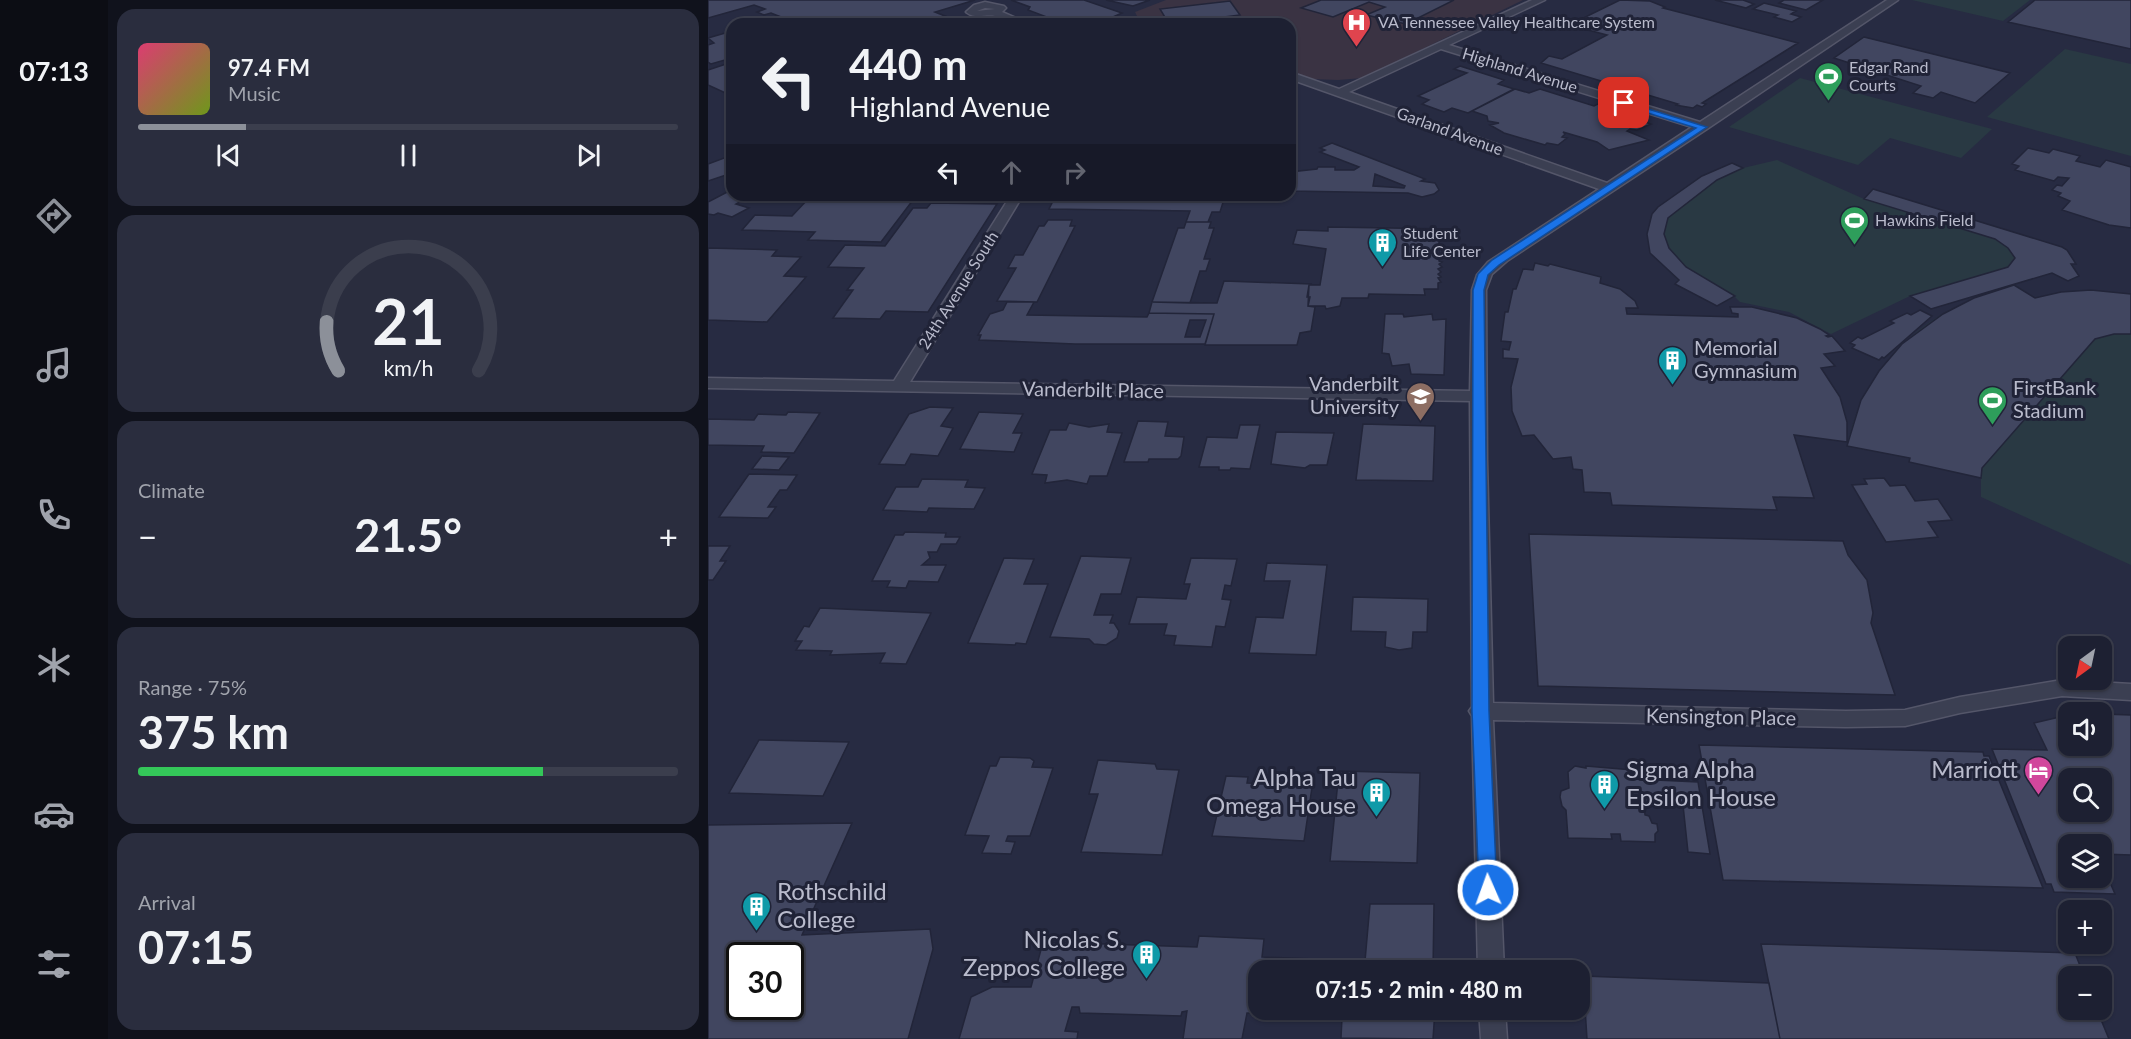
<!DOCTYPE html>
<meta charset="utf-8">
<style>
body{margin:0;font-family:Lato,sans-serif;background:#2a2d3e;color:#f1f3f6;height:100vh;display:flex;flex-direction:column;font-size:22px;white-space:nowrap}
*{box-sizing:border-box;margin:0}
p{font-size:20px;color:#a0a3ac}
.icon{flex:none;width:33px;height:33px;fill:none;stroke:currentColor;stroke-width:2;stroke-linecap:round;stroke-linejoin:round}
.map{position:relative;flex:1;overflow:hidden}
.drawer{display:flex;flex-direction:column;gap:9px;padding:9px;background:#10121c;width:600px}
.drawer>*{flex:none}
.guide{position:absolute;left:18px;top:18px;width:570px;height:183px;border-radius:18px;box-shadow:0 2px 4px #0004,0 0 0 2px #3b3e4d;background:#1d2032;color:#f1f3f6;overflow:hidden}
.needle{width:39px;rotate:213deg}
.buttons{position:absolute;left:1350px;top:636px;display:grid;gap:12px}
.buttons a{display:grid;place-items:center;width:54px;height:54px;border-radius:12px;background:#1d2032;box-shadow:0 2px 4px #0004,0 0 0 2px #3b3e4d;font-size:30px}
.speed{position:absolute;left:18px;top:942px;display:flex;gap:12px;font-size:30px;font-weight:700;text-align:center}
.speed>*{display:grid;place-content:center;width:78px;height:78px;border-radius:50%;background:#1d2032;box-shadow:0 2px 4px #0004,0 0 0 2px #3b3e4d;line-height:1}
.speed .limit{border:3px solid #111;border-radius:9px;background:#fff;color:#111}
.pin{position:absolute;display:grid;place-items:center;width:51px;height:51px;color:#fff;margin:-26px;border-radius:12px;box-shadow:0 3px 9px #0006}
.me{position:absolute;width:66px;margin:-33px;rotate:358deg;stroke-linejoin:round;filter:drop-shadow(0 0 4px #0008)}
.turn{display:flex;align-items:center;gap:21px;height:126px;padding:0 24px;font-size:27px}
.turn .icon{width:78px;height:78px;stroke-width:2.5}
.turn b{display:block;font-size:42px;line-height:51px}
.lanes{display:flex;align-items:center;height:57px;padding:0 24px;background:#0003;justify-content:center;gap:30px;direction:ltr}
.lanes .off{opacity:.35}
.big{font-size:45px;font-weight:700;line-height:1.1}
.drawer .card{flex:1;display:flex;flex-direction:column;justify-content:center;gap:9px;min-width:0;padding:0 21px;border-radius:18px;background:#2a2d3e}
.drawer .dial{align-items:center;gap:0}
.dial svg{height:156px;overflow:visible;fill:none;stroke:#3b3e4d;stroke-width:7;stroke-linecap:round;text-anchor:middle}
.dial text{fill:#f1f3f6;stroke:none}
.song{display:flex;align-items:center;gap:18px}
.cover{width:72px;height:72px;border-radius:9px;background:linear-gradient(135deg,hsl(340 70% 55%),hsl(80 70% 35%))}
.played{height:6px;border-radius:3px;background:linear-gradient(90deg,#8c9099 20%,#3b3e4d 20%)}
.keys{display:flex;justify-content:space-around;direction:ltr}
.heat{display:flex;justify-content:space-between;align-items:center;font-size:33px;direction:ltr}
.charge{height:9px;border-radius:4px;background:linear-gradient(90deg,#34c759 75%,#3b3e4d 0)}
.trip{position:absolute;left:540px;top:960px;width:342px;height:60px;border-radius:18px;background:#1d2032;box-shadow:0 2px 4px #0004,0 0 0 2px #3b3e4d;font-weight:700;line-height:60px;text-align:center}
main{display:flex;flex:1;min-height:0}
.tabs{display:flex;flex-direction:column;width:108px;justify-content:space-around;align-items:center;background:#0c0d14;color:#a0a3ac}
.tabs .icon{width:42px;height:42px}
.tabs .selected{color:#8c9099}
.tabs b{font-size:27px;color:#f1f3f6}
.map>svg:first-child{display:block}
</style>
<main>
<nav class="tabs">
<b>07:13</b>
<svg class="icon selected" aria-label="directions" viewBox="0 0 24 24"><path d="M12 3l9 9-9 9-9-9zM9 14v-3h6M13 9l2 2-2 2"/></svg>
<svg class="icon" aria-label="music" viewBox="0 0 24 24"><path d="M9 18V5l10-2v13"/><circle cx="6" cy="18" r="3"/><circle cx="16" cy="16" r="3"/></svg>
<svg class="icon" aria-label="phone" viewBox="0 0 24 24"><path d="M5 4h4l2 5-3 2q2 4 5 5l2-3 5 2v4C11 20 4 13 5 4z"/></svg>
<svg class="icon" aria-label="climate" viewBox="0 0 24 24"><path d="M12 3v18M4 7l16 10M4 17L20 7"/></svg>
<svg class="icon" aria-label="car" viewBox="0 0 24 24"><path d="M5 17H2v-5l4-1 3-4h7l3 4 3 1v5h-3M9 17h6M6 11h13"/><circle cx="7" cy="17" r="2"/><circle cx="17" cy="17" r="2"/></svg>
<svg class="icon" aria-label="filters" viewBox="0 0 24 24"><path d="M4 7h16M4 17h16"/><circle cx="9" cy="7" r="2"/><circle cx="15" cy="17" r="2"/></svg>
</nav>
<section class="drawer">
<div class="card">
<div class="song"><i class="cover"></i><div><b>97.4 FM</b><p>Music</p></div></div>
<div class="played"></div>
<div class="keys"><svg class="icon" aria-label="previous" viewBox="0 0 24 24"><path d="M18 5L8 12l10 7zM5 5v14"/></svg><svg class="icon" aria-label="pause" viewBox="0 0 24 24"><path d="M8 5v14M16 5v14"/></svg><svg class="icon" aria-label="next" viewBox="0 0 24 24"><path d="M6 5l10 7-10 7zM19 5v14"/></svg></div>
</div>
<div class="card dial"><svg viewBox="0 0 100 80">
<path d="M14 69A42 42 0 1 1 86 69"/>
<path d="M14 69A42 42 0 0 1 8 44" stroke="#8c9099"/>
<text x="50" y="56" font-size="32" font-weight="700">21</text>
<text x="50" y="72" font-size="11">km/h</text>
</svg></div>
<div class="card"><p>Climate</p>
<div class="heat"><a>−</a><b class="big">21.5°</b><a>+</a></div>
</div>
<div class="card"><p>Range · 75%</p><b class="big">375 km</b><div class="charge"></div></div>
<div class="card"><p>Arrival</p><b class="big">07:15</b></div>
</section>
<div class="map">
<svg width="1423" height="1039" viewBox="0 0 1423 1039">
<rect width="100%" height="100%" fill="#272b42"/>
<path fill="#3a3343" d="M458,0H815L655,78L630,80L604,79L582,72V24L432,22L427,12Z"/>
<path fill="#293943" d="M1204,0H1322L1295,21Z
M1357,49L1423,64V156L1279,117Z
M1092,78L1284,129L1253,158L1182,138L1150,165L1021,127Z
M1069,160L1156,199L1165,189L1359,250L1368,264H1364L1371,276H1368L1369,278L1360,281L1343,273L1306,284L1327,298C1359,290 1390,289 1423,294V565L1273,497V478L1201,462V458L1139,446C1151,389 1184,345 1234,314C1248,306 1266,300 1280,292L1223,309L1202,296L1123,334L1081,312L1032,302L1027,297L1009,306L967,284L970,280L942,253L939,234L944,214L950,207L994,176L1024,163L1035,168Z"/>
<path fill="#414660" stroke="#222539" stroke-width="1.5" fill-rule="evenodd" d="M0,0H267L227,12L257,24H207L198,20L187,24H49L73,17L63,13L56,15L49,12L57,9L46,5L0,18Z
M303,0H376L414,13L389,24H357L320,10L322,7Z
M398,0H442L425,6Z
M613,0H746L698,24L658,15L677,7L661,2L625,17L593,8Z
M912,0L942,1L957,7L955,8L1090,43L994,103L998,104L994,107L989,105L985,108L967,105L970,104L833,63L841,56L854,59L899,35L861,25Z
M1007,0H1035L1046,4L1038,8Z
M1076,0H1115L1098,10L1071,3Z
M1327,0H1423V49L1300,22Z
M522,1L532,15L461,24L452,9Z
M1056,3L1088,11L1083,14L1093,17L1084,22L1066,17L1070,15L1045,9Z
M24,31V58L3,64L0,62V45L6,43L0,38Z
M1156,37L1302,73L1267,103L1233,92L1225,98L1205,93L1213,86L1126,58Z
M24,62V96L0,85V70Z
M752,66L796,80L790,84L806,89L760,113L744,108L736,112L714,104L721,100L710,96L759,73L746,69Z
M807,89L821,93L832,89L886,106L892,103L925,113L919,116L943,124L929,130L922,129L919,131L941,140L901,150L889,142L855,132L857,134L854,137L859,138L850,145L839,143L837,145L796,133L782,125L791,123L780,121L779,116L764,111Z
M624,143L717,179L713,181L727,183L731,190L726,194L714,197L700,193L582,191L584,180H582V172L609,169L610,167H627V170H646L651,167L612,152L617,150L612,148ZM667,174L697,186L696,188L665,186Z
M1320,148L1341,153L1345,149L1372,156L1368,161L1392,167L1398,160L1423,167V228L1401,225L1354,210L1362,201L1350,196L1353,193L1344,190L1349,185L1354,186L1361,178L1350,177L1346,181L1307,170L1311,166L1304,164Z
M24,155V173L0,181V164Z
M1024,163L1035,168L1009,180L960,218L956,234L961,248L978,267L1027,296L1009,306L967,284L971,280L942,253L939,234L944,214L950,207L994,176Z
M1165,189L1354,247L1359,250L1368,264H1363L1371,276L1360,281L1344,273L1223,309L1202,296L1300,267L1307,258L1300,248L1287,239L1156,199Z
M23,190L24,195L43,196L28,204L41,208L24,217L10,213L6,215L0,214V202Z
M348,195H486L517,196L512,212H504L500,222H478L482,211L341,209Z
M101,198L205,200L173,242L100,240L107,232L34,230L47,215L84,216Z
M223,203L289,204L220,312L178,311L172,319L125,318L145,290H139L156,268L120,267L137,245L177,246L205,208H219Z
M340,220H364L362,226H367L329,302L289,301L308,268H300L307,255H315L331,226H336Z
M478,222H503L501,228H506L496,259H502L498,271H492L482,303L444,302L470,228H476Z
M620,227L744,229L738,239H731V261L734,262L731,264L734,267L730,269L733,272L730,274L733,277L730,278L733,282L730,283V289H716L717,295L661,294L660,298H634L632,306L618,309L617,306H600L601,285H612L618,249L585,244L589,230L620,231Z
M0,248L69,250L64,256L93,257L76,276L98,277L59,322L0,320Z
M827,263L840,266L842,264L893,277L892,283L912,289L927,301L930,308H918L919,314L1030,317V314L1024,313L1022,307H1044L1089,318L1112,329L1121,335L1118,336L1120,337L1124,336L1137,351L1116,354L1127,366L1113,368L1132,397L1139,422V442L1086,435L1106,498L1065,497L1069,510L904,505L902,493L876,492L874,470L865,469L863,457L845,459L826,435L814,436L804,411L803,387L810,359L795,358V349L801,350L803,342L793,341L797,312H800L805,289H808L815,269L825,270Z
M516,281L604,284L601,285L599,297H602L600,306L607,307L603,331L592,333L589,345H497L506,314L441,313L444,302L509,303Z
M1306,285L1327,298L1353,292L1383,290L1423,294V334H1406L1387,339L1274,468L1273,478L1201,462L1202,458L1139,446L1153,400L1171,371L1194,344L1235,314L1266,298Z
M299,302H326L319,315L439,317L441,313L506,314L497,344H367L271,340L273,335H270L282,314L295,310ZM482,320H498L492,337H477Z
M1212,310L1224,316L1176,358L1174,357L1171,360L1144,348L1147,345L1142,343L1150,337L1154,339L1186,323L1182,321L1199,313L1203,315Z
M677,314H695L696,317L724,314L725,320L738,319L736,375L703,374L701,364L684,366L681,354L674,353Z
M222,407L245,408L233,426L245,428L230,456L203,454L197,465L171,464L201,414Z
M80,412L112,413L86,453L53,452L56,446L0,445V419L46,420L50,414L78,415Z
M271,412L315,414L305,433H314L306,452L252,449Z
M430,421L460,422L457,436L476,437L473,456L470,459H441L440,462H416Z
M361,423L381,427L401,424L399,432L414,433L399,476H382L379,484L359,480L337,483L339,475L324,474L342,430H358Z
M655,424L727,426L725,481L648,480Z
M532,425H552L542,469L523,468L522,470H511V467H491L499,437L529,438Z
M568,432L626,433L619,465H602L597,468L563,464Z
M54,456L81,457L71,470L44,469Z
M41,474L89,475L79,490H72L60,507H68L60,518L11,517Z
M1176,478L1182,486L1197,485L1207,501L1230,499L1244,520L1220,522L1230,537L1178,542L1144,485L1159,484L1156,479Z
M214,479L260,480L257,487L277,488L266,509L221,508L219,512L175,510L188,487H210Z
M197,532L238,533L237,537H252L248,544H233L229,552H220L222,558L214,565H238L230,582L201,581L198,588L179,587L182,581H164L187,535H195Z
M821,534L1135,541L1140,555L1159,580L1165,613L1163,623L1187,695L830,686Z
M0,546H22L12,561H18L5,580H0Z
M373,556L423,558L413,594H393L386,615H405L402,623H406L411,631L409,638L398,645L386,644L381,639L342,637Z
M296,558L326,559L316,584H340L318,644L308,643L307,645L260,643Z
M483,558L529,559L523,586L517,585L514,599L523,600L517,627L508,626L504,647L466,645L468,636L456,635L459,624H421L429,597L478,599L482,584H476Z
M559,563L619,565L608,655L541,653L548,617L575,618L582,581H556Z
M645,597L720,599L719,632H705L704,648L691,650L677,647L678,632L643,631Z
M112,608L223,613L198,664L172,663L177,653L122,655L124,651L88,650L94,641H87L96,626L101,627Z
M1394,714L1423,715V855L1394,854V844H1360V878H1394V864L1407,894L1346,892L1343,884H1338L1284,749L1339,750L1326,723L1360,715V746H1394ZM1360,778H1394V812H1360Z
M51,740L141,742L115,796L21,793Z
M991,745L1275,752L1276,756H1281L1335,888L1015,880Z
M292,757L322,758L326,761L324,767L345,768L322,836H300L298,841L307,842L303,854L274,853L281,836L257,835L282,766H288Z
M390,760L447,764L449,769L471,770L454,855L373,852L390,794H381Z
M867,766L878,768V766L925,770L927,779L990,782L1002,854L980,852L975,805L936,804L937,815L941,816L944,823L949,824L950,831L947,834V842L913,841L912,834H903L904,839L860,838L858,810L854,806L852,797L853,791L861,788L860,772Z
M631,771L712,773L709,863L622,861Z
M574,773L606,774L596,841L504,836L518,776L540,777L539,783L568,784Z
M144,823L94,935L222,929L225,949L200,1039H0V825ZM32,956H82V1006H32Z
M662,904H726L725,970H550V1010H727L725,1039L633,1038L634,1018L539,1013L534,1039H475L479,1011L474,1012L473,1016L372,1013L371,1007H364L357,1031L370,1032L369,1039H251L263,997L284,987H323L335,942L489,947L491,936L556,939L554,957L657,961Z
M1053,944L1367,953L1376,976H1360V1010H1389L1401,1039H1072Z
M875,976L1061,983L1072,1039H879Z"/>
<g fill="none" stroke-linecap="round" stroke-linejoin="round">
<defs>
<path id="street" d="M824,0H837L741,45L992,122L1179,0H1190L999,129L799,261L784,274L778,290L779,460L785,703L1138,711L1197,710L1252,697L1354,680L1423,684V700L1354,696L1252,713L1197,726L1138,727L785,720L796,970H770L764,716L761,711L764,707L762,401L0,388V378L186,381L303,195H315L202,382L762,391L764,290L769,275L780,262L891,189L582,79V72L631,89ZM733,49L984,127L899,183L641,92Z
M277,2L296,6L298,8L294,12L322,24C308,24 300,18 287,16C276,14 268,20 258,12L266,5ZM277,8L287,9L269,11Z
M771,1010H797L799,1039H773Z"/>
</defs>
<use href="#street" stroke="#545669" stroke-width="3"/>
<use href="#street" fill="#3b3f52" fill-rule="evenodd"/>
</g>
<path fill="#1a73e8" stroke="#114b97" stroke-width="1.5" d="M914,101L999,127L791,265L780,275L776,290L781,711L789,890L786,895L780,898L773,895L771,890L764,711L765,290L770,274L784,260L988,128L914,105Z"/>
<defs>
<symbol id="hospital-pin" viewBox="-11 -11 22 30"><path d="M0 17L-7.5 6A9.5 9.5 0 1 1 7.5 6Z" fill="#e0444e" stroke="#202337"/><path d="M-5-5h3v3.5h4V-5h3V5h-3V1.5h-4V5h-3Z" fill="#fff"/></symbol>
<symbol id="stadium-pin" viewBox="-11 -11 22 30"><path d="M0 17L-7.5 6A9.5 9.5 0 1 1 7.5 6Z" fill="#2e9e5b" stroke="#202337"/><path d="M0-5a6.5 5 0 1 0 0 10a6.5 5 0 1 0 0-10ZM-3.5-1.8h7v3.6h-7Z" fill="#fff"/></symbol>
<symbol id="building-pin" viewBox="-11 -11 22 30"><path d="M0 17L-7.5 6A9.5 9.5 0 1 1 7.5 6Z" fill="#0f9aa8" stroke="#202337"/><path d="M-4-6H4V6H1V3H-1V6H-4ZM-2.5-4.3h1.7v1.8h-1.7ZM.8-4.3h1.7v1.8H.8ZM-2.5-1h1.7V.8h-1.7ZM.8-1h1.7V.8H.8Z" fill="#fff"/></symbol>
<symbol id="university-pin" viewBox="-11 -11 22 30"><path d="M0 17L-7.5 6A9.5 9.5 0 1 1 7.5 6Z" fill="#8d6e63" stroke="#202337"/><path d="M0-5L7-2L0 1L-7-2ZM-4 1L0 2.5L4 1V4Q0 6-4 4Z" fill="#fff"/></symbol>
<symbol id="hotel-pin" viewBox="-11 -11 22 30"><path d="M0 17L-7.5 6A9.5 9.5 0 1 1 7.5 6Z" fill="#d1479c" stroke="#202337"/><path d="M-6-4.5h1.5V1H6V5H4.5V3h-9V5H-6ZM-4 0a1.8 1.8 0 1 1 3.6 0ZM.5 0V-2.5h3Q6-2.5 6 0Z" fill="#fff"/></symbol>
</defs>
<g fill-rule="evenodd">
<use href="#hospital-pin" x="632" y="6" width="33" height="45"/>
<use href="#stadium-pin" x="1104" y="60" width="33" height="45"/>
<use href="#stadium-pin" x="1130" y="204" width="33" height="45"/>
<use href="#building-pin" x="658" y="226" width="33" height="45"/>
<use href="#building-pin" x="948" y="344" width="33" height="45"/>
<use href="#university-pin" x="696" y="380" width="33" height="45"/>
<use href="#stadium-pin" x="1268" y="384" width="33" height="45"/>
<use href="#hotel-pin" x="1314" y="754" width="33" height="45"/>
<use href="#building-pin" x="880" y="768" width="33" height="45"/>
<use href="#building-pin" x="652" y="776" width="33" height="45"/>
<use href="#building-pin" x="32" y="890" width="33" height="45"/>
<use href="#building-pin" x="422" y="938" width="33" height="45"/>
</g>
<g text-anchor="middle" stroke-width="6" stroke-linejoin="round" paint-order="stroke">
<g font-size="16" fill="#b9bbcc" stroke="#202337" text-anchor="start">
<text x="670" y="28">VA Tennessee Valley Healthcare System</text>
<text x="1141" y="73">Edgar Rand<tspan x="1141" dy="18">Courts</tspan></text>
<text x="1167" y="226">Hawkins Field</text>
<text x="695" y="239">Student<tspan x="695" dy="18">Life Center</tspan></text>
</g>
<g font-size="16" fill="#b9bbcc" stroke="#202337">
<text transform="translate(812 70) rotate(17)" y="6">Highland Avenue</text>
<text transform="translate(742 131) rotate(20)" y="6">Garland Avenue</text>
<text transform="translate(250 290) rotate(-58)" y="6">24th Avenue South</text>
</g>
<g font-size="20" fill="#b9bbcc" stroke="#202337" text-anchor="start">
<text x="986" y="355">Memorial<tspan x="986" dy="23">Gymnasium</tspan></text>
<text x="691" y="391" text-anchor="end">Vanderbilt<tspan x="691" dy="23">University</tspan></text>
<text x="1305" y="395">FirstBank<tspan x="1305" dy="23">Stadium</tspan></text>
</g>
<g font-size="20" fill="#b9bbcc" stroke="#202337">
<text transform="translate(385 390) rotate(1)" y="7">Vanderbilt Place</text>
<text transform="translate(1013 717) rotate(1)" y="7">Kensington Place</text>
</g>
<g font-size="24" fill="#b9bbcc" stroke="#202337" text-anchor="end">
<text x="918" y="778" text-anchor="start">Sigma Alpha<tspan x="918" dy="28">Epsilon House</tspan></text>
<text x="1310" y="778">Marriott</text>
<text x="648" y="786">Alpha Tau<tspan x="648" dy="28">Omega House</tspan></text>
<text x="69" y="900" text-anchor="start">Rothschild<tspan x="69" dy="28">College</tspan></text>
<text x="417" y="948">Nicolas S.<tspan x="417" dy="28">Zeppos College</tspan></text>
</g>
</g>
</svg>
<div class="buttons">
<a><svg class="needle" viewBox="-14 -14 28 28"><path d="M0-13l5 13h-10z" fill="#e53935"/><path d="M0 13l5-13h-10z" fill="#a0a3ac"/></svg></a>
<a><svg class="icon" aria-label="sound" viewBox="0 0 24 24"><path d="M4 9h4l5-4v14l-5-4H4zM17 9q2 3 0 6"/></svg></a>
<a><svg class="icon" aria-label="search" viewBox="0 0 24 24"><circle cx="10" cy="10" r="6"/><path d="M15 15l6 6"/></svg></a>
<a><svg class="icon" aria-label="layers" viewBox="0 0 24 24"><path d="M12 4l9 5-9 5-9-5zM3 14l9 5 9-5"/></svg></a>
<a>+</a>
<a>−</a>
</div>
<div class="speed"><div class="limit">30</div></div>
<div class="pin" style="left:916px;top:103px;background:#d93025"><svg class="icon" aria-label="arrive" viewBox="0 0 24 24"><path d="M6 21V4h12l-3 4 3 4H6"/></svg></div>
<svg class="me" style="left:780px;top:890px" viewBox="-20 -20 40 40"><circle r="17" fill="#1a73e8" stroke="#fff" stroke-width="3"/><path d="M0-11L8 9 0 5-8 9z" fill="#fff"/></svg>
<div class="trip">07:15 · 2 min · 480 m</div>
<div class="guide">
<div class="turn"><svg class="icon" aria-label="left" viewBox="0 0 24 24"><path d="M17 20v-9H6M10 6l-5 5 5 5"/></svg><div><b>440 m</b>Highland Avenue</div></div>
<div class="lanes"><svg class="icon" aria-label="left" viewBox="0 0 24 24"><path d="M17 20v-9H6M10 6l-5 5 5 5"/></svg><svg class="icon off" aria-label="ahead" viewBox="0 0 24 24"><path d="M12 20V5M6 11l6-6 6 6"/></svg><svg class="icon off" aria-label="right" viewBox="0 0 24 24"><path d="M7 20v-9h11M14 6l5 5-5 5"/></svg></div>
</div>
</div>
</main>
